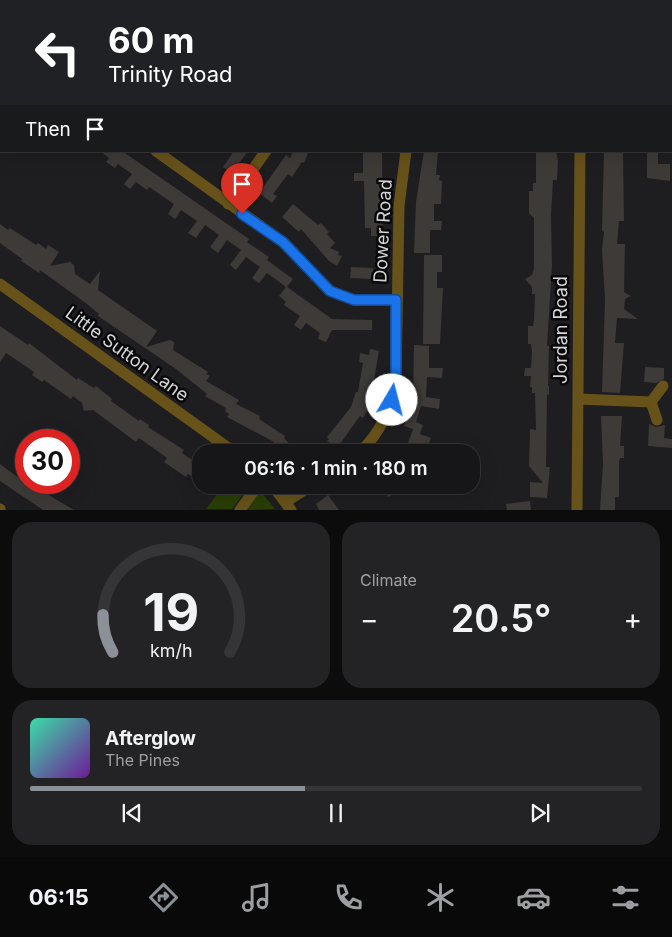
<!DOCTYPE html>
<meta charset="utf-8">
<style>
body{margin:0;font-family:Inter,sans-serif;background:#232325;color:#f1f3f6;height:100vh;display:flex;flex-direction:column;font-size:19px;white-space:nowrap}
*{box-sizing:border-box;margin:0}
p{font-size:16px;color:#9e9fa2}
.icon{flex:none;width:28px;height:28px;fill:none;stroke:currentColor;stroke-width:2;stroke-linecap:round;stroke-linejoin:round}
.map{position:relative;height:510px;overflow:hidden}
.side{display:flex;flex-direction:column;gap:12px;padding:12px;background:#0c0c0d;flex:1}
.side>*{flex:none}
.top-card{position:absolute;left:0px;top:0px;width:672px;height:152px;box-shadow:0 5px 20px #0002,0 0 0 1px #353537;background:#202124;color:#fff;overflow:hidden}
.speed{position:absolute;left:15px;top:429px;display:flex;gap:10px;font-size:25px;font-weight:700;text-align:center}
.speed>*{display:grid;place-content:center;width:65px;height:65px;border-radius:50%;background:#161618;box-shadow:0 5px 20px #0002,0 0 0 1px #353537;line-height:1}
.speed .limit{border:8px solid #d22;background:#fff;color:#111}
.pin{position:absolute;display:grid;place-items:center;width:42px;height:42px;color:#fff;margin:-51px -21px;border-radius:50% 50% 50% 0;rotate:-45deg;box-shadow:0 0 5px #0007}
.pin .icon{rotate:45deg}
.me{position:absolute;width:55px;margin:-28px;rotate:8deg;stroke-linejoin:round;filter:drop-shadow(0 0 4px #0008)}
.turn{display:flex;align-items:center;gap:18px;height:105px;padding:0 25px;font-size:22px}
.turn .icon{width:65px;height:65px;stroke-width:2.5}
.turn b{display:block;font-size:35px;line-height:42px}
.then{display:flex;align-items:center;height:48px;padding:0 25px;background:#0003;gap:10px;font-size:19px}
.big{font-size:38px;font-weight:600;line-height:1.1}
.side .tile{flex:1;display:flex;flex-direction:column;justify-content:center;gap:8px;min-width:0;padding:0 18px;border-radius:20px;background:#232325}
.side .dial{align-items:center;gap:0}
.dial svg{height:130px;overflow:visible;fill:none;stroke:#353537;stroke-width:7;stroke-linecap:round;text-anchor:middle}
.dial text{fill:#f1f3f6;stroke:none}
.song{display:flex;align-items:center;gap:15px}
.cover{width:60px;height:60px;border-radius:8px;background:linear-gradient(135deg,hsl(160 70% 55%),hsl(280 70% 35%))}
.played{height:5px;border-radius:2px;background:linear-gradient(90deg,#8c9099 45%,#353537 45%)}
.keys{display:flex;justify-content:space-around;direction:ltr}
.heat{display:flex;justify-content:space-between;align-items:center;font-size:28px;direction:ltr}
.side .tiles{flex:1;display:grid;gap:12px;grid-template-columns:1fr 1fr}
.tile:last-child{grid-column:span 2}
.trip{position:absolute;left:192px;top:444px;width:288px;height:50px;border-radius:20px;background:#161618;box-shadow:0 5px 20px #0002,0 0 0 1px #353537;font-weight:600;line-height:50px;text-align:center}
.dock{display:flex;height:80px;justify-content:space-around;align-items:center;background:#09090a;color:#9e9fa2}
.dock .icon{width:35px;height:35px}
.dock .on{color:#8c9099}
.dock b{font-size:22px;color:#f1f3f6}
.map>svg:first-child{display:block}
</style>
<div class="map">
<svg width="672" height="510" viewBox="0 0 672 510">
<rect width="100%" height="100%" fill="#1e1d20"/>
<path fill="#293e06" d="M224,485H250L232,509H206Z
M262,493L275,509L246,510L257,495Z"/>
<path fill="#3d3a38" d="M100,151H122L249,239L247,242L269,257L267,260L293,279L287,287L332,319L372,320V330H332L326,342L318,339L320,333L306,323L301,330L294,325L300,316L284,305L286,302L279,296L286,287L267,273L259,283L252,278L260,267L246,257L236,270L230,265L241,250L227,240L218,253L210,247L219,235L205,225L196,238L188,233L197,221L181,210L175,219L168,214L174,204L149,187L147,190L136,182L130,189L124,184L132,174L118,164L115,168L106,162L109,158Z
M234,151H248L232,173L223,167Z
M293,151H309L304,163L302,162L292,177L288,174L273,194L277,196L272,203L259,193L286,155L290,158Z
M363,151H382L383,224L381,236H371V228H365L364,181H354V173H363Z
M424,151H438L436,175H440L439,180L442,181L441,204H434V221H442L441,230H430V253H414L416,202Z
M536,151H556L558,161L557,180H553L551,215L552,265L547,346H549L548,386H549V395L547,394L546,467H550L547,498L530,497V482L543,483L529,466L530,429L536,430L535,393H532V387H530L531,376H524L525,368H531L532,352L531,344H528V326H533L534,321L535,294H532V287L525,279L532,275L534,269V218L529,213V191H533V183H536Z
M604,151H623L624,221H619L617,244H625L624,292L631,296L625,299L624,309L638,319L617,318L615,343H624L620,393L602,392L605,299L602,250L604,232L602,231Z
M647,153H658V164H670V181L647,178Z
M293,204L318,225L321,223L329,232L327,234L335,243L330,248L339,252L338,255L342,256L337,266L329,261L301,229L299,232L282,217Z
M0,224L8,230L10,228L36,245L38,243L46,249L48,245L59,252L50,266L70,262L74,265L75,274L90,284L100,271L98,290L157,331L146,347L170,340L174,342L173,350L208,372L206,374L210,376L206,381L239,400L236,404L260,416L259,419L285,436L284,438L297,452H278L272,445L274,442L227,417L229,414L225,411L226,408L205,396L207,394L176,369L98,316L99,314L87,304L40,270L39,273L21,261L22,259L0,243Z
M424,255H442V272H437V288H443L440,344H423Z
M351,267L373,268L372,279L350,278Z
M0,326L28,345L29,343L77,380L78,378L94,388L96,386L112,399L111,401L139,421L140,419L149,425L148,427L184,450L182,453L201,466V482L188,474L186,477L164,462L167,458L149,445L139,438L136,442L93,410L84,411L82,403L73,396L71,399L44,380L42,382L32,375L34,372L6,353L0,362Z
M414,345L429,346V368H443L442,378L427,377L426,397L440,399L439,409L421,406L416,422L423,425L420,434L431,438L426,451L421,449L420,452H405L413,429L404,426L413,394Z
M370,349L379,351L373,386L376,387L370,407L363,418L360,416L337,448L327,441L329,439L327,437L351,407L356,392H358L363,363L359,362L360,353L369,355Z
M645,367L664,368V379L656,383L644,382Z
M601,416H622L620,446H624V458H620L619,461V497H615V510H600L603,463Z
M649,424L656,427L665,425L664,438L672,439V448L648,446Z
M0,464L23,481L24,479L26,482H38L35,487L74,510H43L0,481Z
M352,485H392L396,493L388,497L382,486L372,493L351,488Z
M328,495L339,510H319L316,504Z
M530,501L531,510H507L506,504Z"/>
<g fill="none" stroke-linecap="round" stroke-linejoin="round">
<path stroke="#67521a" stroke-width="11" d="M94,0V1
M422,0V1
M581,1V0
M671,138H672
M156,151L283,242L330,291L354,300H396
M228,204L266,151
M0,284L234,452
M578,399L651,402
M657,420L651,402L663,386
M360,452C380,433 390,411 396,383L399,206L406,151
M272,485L291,510
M287,501L312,485
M0,509V510
M240,510L258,485
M577,510L580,151"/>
</g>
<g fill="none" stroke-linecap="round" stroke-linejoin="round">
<defs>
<path id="route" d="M242,214L283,242L330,291L354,300H396V383L392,400"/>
</defs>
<use href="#route" stroke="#114b97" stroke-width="12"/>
<use href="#route" stroke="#1a73e8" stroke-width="9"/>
</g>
<g text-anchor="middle" stroke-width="5" stroke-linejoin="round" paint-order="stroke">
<g font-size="18" fill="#d4d4d6" stroke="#080809">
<text transform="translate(383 231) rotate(-87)" y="6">Dower Road</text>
<text transform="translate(561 330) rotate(-90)" y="6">Jordan Road</text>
<text transform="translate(127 354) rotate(36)" y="6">Little Sutton Lane</text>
</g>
</g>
</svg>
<div class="speed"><div class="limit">30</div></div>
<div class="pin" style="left:242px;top:214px;background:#d93025"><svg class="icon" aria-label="arrive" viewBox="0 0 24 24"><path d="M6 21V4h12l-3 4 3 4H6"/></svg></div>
<svg class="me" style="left:392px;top:400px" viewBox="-20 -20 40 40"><circle r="19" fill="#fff"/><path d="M0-13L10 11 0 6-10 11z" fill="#1a73e8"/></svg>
<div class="trip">06:16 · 1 min · 180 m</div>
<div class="top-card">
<div class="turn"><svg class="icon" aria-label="left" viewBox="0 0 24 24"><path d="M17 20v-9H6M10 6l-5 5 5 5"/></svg><div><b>60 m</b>Trinity Road</div></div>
<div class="then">Then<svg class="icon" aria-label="arrive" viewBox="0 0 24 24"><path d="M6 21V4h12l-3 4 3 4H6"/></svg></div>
</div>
</div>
<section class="side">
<div class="tiles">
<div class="tile dial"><svg viewBox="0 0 100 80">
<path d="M14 69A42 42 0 1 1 86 69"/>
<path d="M14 69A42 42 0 0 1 8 46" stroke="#8c9099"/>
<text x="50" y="56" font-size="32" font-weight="700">19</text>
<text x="50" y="72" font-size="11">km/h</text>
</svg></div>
<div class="tile"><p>Climate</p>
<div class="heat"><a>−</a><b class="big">20.5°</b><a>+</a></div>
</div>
<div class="tile">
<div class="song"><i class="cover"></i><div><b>Afterglow</b><p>The Pines</p></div></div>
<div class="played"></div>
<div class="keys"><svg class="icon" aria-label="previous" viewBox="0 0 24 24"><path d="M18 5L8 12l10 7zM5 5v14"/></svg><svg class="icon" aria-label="pause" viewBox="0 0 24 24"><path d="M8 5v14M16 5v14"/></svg><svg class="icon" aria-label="next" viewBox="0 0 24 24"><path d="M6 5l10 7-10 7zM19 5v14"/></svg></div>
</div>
</div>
</section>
<nav class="dock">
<b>06:15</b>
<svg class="icon on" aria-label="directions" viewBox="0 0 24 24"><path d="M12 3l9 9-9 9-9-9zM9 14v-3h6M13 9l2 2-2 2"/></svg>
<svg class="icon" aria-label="music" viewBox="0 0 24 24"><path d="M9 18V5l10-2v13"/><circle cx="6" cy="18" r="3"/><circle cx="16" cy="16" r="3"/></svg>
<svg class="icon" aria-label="phone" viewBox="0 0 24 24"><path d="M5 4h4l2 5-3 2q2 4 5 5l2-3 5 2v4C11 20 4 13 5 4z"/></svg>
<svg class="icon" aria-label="climate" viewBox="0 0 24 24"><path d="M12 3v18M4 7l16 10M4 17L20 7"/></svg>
<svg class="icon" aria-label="car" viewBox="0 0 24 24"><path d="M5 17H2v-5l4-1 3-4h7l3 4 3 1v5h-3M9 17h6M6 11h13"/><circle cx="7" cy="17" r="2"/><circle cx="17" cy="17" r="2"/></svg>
<svg class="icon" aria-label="filters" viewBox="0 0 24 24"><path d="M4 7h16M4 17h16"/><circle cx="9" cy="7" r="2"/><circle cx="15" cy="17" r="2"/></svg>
</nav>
